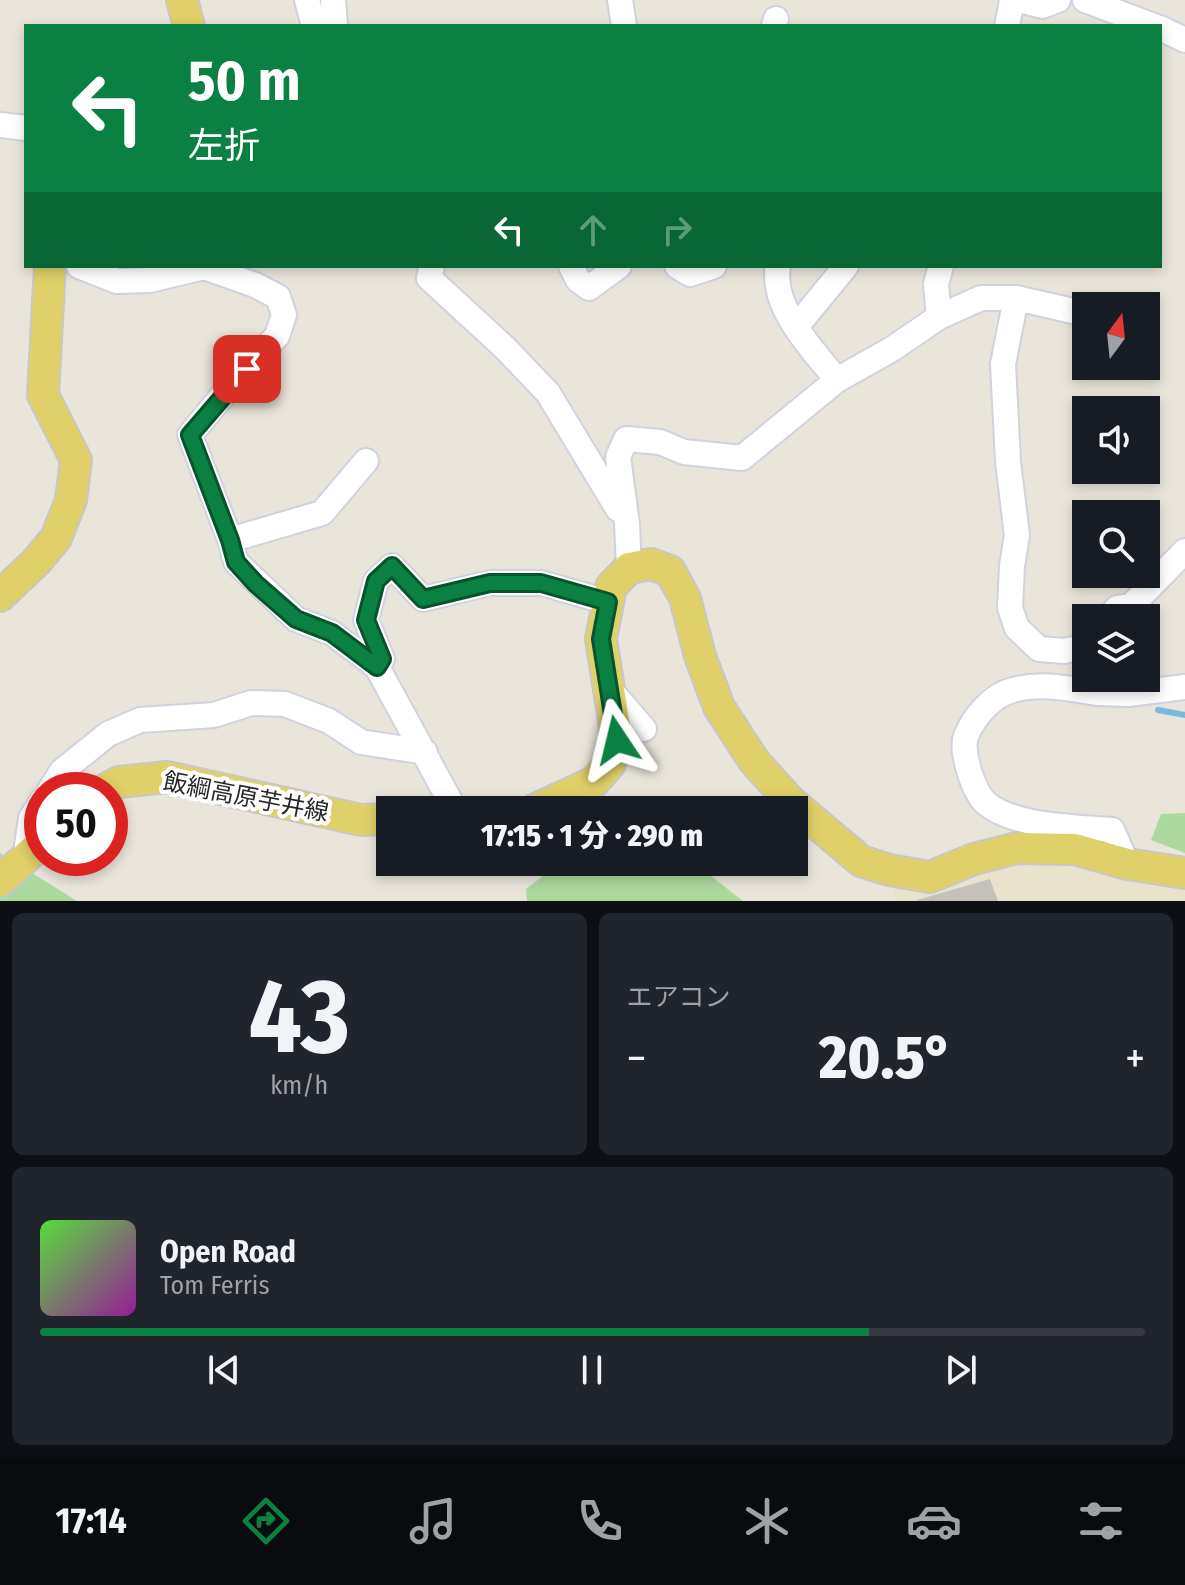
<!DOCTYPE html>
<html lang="ja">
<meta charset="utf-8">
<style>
body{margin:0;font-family:"Fira Sans Condensed","Noto Sans JP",sans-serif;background:#20242c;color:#f1f3f6;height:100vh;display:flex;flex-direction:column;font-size:30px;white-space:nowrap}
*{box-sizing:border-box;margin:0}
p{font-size:26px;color:#9ea1a6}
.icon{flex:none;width:44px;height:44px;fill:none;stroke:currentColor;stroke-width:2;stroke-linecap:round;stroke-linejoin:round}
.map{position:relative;height:901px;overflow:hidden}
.drawer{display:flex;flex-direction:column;gap:12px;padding:12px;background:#0d0f14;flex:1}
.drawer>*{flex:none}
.guide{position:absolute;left:24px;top:24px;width:1138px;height:244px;border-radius:0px;box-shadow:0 4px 12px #0003;background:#0b8043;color:#fff;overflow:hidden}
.needle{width:52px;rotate:15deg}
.buttons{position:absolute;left:1072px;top:292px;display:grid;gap:16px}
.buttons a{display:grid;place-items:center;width:88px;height:88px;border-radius:0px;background:#171b24;box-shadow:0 4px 12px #0003;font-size:40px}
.speed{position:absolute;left:24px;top:772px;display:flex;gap:16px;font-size:40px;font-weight:700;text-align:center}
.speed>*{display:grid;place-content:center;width:104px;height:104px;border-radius:50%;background:#171b24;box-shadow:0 4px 12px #0003;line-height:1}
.speed .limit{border:12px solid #d22;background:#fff;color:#111}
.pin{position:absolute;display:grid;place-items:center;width:68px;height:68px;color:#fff;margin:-34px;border-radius:16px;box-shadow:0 4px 12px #0006}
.me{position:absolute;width:88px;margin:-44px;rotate:350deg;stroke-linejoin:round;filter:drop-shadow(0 0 6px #0008)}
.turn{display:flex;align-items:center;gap:28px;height:168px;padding:0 32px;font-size:36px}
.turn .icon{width:104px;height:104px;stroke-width:2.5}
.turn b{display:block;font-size:56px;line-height:68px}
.lanes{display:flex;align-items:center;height:76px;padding:0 32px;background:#0003;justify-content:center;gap:40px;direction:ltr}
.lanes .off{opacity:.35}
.big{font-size:60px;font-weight:800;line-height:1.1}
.drawer .tile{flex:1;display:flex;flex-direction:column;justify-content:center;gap:12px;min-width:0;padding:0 28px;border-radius:12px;background:#20242c}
.drawer .dial{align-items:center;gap:0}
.dial b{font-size:104px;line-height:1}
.song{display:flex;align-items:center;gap:24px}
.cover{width:96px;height:96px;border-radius:12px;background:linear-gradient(135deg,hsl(110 70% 55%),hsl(300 70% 35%))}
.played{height:8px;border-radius:4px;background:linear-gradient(90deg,#0b8043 75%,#363941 75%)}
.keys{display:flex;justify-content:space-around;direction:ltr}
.heat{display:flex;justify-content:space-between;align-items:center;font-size:44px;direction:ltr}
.drawer .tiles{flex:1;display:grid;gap:12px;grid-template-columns:1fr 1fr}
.tile:last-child{grid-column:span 2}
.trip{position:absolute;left:376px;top:796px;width:432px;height:80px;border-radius:0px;background:#171b24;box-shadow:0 4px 12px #0003;font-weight:800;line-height:80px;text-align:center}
.dock{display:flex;height:128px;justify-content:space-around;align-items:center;background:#090b0e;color:#9ea1a6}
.dock .icon{width:56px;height:56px}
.dock .active{color:#0b8043}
.dock b{font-size:36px;color:#f1f3f6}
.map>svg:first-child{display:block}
</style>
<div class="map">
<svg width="1185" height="901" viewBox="0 0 1185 901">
<rect width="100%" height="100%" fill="#e9e5db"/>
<path fill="#e9e3cd" d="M1060,856L1185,880V901H896L892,885L962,878L1030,859Z"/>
<path fill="#acd99e" d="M1185,813V853L1151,840L1161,814Z
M0,853L77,901H0Z
M561,862H693L743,901H527L526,889Z"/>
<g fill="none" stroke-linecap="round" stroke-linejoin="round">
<path stroke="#7ab9df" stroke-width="6" d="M1158,710L1185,715"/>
</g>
<path fill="#c4c1bb" d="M990,879L998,901H917V900Z"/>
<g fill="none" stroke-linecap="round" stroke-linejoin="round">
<defs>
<path id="minor" d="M307,0L314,26
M333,0L335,26
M620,0L624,26
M1019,0L1042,6L1058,0
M1085,0L1154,26
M774,26L776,19
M1007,26L1012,0
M1160,28L1185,40
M0,125L26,128
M79,266L117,281L150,280L204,267L255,285L278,297L284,315L277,336L232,384L190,435L230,540L236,562L296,619L332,633L377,667L455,810
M432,266L429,278L506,349L548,393L618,509
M571,266L578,280L589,288L619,266
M677,266L690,274L714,266
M778,266C770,307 814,351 837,380
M1016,298L1086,314
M939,317L936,284L941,266
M796,327L846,266
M230,540L322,513L366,461
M629,568L627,524L618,457L626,439L660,442L684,452L742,458L837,380L892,349L939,317L981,298H1016L1003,364L1008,462L1017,535L1012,566L1010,608L1017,628L1039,649L1064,651L1083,647L1086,644
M1108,618L1117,608L1131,606L1185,551
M377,667L382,659L366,620L376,581L392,566L423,599L490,583H541L608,602
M1106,678L1098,693C1070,689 1042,682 1013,690C992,695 974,717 966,736C960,751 974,794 987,804C1016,827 1076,827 1112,830L1127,864
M608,687L644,729
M1098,693L1128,694L1185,687
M50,790L62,771L108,734L140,720L214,715L251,703L285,704L329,721L361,742L425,752
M25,859L31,818L42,801"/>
<path id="major" d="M182,0L189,26
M0,596L36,562L56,538L71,500L76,460L43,395L50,266
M104,790L119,782L167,777L361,820L390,819
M534,810L594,782L610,764L617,740L601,639L611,587L629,568L651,564L670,571L685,598L700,656L719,707L754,761L790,801L861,861L889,870L930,877L974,859L1017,848L1074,849L1127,864L1185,873
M0,881L42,843"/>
</defs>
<use href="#minor" stroke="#d1d2df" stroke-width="28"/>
<use href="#major" stroke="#c7c7c7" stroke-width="34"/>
<use href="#minor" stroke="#fff" stroke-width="24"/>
<use href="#major" stroke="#dfd06a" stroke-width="30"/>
</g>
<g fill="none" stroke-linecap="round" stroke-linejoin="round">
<defs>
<path id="route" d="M247,369L190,435L230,540L236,562L256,584L296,619L332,633L377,667L382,659L366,620L376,581L392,566L423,599L490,583H541L608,602L601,639L617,740"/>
</defs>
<use href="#route" stroke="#07532c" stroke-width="20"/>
<use href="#route" stroke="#0b8043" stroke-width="14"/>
</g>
<g text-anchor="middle" stroke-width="8" stroke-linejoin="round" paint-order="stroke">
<g font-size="24" fill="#282828" stroke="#fff">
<text transform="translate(246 797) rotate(11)" y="8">飯綱高原芋井線</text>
</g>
</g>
</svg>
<div class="buttons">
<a><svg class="needle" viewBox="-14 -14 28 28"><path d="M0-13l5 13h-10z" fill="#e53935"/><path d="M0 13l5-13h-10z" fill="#9ea1a6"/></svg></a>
<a><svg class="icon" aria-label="sound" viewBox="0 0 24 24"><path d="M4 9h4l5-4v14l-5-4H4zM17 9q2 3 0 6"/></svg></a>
<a><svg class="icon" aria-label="search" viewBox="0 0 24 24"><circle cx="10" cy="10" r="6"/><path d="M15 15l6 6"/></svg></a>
<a><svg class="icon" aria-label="layers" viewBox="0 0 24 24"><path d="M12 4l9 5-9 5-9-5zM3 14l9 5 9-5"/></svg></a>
</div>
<div class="speed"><div class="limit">50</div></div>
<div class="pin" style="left:247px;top:369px;background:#d93025"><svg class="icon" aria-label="arrive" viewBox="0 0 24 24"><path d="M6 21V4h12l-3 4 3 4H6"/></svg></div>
<svg class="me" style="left:617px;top:740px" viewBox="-20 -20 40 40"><path d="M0-17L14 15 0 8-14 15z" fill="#0b8043" stroke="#fff" stroke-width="4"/></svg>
<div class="trip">17:15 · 1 分 · 290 m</div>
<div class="guide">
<div class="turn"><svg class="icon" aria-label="left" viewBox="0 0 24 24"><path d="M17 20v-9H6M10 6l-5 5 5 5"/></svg><div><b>50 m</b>左折</div></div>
<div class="lanes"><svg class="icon" aria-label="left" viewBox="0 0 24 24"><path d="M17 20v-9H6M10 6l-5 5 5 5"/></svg><svg class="icon off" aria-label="ahead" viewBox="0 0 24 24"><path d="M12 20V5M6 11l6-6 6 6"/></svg><svg class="icon off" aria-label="right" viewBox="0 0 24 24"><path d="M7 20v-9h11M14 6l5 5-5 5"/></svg></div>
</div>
</div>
<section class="drawer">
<div class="tiles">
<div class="tile dial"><b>43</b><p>km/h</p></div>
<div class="tile"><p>エアコン</p>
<div class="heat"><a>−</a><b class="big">20.5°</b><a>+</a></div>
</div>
<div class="tile">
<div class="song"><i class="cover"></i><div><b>Open Road</b><p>Tom Ferris</p></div></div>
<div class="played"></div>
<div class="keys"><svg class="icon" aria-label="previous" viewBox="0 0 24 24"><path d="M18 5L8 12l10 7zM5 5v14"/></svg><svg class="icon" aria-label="pause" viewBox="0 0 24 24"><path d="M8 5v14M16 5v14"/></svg><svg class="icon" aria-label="next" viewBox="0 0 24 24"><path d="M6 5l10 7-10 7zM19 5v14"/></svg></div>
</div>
</div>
</section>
<nav class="dock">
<b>17:14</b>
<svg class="icon active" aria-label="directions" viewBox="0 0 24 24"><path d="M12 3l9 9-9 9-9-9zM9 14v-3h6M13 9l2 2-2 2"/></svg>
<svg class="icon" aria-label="music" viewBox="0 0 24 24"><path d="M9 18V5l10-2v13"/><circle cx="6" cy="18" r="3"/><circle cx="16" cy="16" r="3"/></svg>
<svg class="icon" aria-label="phone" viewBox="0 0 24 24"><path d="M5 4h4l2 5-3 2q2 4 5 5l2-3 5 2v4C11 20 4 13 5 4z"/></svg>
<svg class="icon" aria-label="climate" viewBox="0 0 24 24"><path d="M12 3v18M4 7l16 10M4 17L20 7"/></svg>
<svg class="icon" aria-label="car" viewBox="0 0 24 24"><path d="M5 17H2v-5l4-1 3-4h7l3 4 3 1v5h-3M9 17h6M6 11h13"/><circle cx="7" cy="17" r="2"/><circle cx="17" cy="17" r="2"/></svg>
<svg class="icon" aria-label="filters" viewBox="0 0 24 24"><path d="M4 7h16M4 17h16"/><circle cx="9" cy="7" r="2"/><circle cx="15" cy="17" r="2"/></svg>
</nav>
